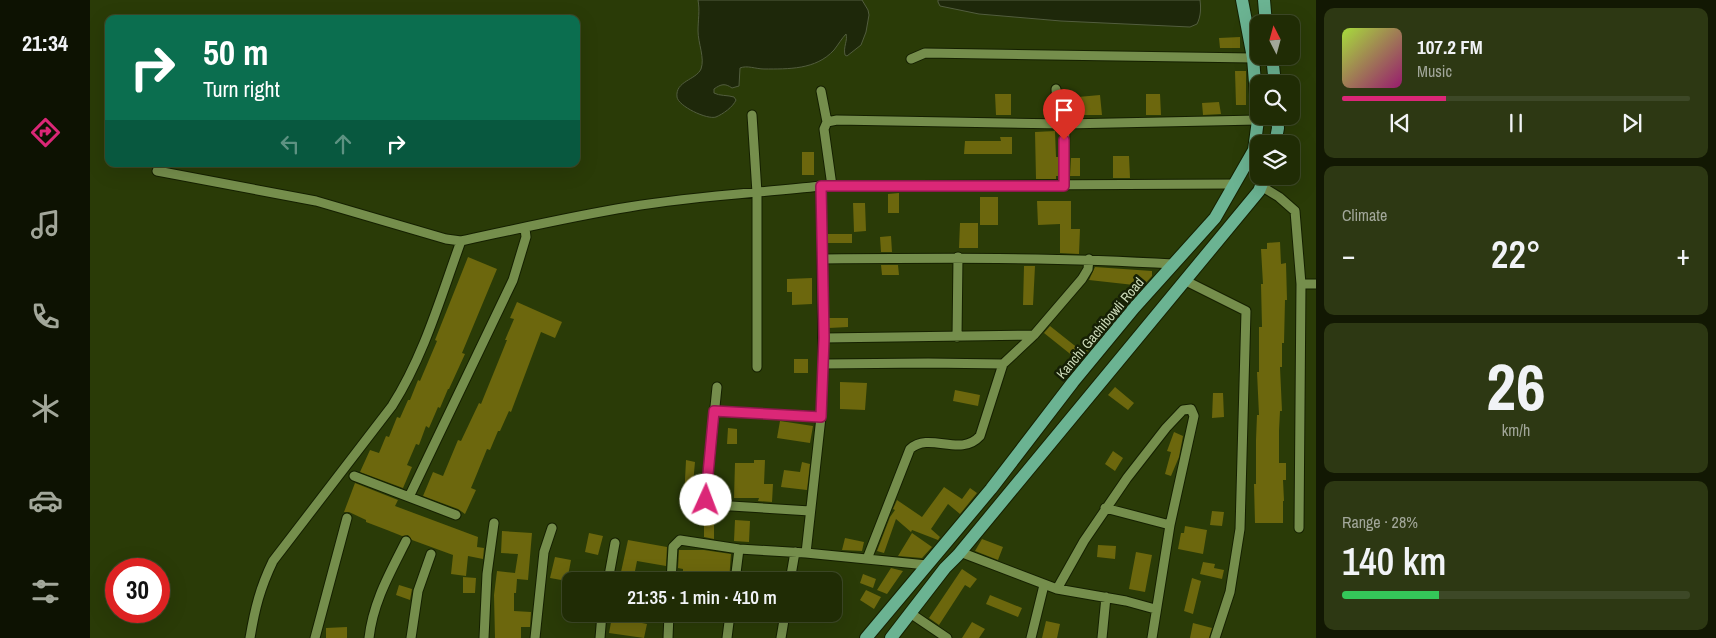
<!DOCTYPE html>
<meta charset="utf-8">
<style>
body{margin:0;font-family:"Archivo Narrow",sans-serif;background:#2d3813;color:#f1f3f6;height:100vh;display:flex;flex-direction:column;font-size:19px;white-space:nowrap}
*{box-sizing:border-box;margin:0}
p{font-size:16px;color:#a2a79a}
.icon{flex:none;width:28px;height:28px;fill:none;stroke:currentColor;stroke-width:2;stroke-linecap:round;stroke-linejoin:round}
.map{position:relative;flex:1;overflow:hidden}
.details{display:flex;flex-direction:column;gap:8px;padding:8px;background:#121803;width:400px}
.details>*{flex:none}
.hud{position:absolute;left:15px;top:15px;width:475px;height:152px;border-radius:10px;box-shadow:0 5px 20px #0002,0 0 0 1px #3d4827;background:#0b6e4f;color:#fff;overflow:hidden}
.needle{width:32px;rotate:354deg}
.buttons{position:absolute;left:1160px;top:15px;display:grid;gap:10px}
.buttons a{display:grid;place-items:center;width:50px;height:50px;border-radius:10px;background:#202c05;box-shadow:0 5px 20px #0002,0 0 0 1px #3d4827;font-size:25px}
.speed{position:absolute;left:15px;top:558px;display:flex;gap:10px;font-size:25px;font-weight:700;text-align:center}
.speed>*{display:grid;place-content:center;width:65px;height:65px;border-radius:50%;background:#202c05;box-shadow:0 5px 20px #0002,0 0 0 1px #3d4827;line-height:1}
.speed .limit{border:8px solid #d22;background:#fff;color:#111}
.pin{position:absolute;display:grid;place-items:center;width:42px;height:42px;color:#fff;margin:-51px -21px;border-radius:50% 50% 50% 0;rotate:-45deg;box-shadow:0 0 5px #0007}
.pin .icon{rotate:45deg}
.me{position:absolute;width:55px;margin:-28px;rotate:2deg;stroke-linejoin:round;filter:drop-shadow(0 0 4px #0008)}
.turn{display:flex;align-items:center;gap:18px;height:105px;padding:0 15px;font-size:22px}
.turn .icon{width:65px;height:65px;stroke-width:2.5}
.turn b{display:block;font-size:35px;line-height:42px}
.lanes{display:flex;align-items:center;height:48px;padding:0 15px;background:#0003;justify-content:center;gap:25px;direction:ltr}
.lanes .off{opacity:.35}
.big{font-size:38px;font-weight:600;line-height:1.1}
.details .tile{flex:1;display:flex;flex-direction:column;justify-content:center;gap:8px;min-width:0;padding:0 18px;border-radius:10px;background:#2d3813}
.details .dial{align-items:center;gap:0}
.dial b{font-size:65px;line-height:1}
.song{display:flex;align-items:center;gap:15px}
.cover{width:60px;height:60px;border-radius:8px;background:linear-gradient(135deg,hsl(80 70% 55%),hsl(320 70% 35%))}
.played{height:5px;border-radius:2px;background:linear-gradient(90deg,#db2777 30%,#3d4827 30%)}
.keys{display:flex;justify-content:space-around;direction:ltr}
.heat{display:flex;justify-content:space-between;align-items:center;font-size:28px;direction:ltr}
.charge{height:8px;border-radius:4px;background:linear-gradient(90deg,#34c759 28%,#3d4827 0)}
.trip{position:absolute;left:472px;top:572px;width:280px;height:50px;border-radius:10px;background:#202c05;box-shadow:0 5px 20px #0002,0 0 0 1px #3d4827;font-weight:600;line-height:50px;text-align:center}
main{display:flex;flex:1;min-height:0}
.tab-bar{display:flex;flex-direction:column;width:90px;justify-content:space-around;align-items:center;background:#0d1202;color:#a2a79a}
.tab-bar .icon{width:35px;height:35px}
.tab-bar .active{color:#db2777}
.tab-bar b{font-size:22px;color:#f1f3f6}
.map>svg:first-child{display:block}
</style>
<main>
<nav class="tab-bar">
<b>21:34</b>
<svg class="icon active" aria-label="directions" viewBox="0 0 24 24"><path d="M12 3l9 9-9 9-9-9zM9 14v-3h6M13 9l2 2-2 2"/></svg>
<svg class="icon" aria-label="music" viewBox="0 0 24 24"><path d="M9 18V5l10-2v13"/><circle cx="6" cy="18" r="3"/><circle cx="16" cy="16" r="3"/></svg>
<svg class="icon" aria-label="phone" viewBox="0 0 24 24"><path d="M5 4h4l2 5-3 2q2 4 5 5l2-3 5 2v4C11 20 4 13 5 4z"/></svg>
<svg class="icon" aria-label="climate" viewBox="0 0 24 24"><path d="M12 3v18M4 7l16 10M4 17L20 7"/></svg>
<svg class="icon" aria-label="car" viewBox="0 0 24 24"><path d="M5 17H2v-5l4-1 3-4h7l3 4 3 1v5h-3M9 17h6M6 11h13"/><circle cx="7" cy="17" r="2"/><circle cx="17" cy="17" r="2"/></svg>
<svg class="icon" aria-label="filters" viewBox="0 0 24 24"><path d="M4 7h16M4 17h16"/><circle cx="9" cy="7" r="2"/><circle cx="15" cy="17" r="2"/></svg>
</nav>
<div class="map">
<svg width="1226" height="638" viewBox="0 0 1226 638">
<rect width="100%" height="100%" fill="#2a3b07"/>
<path fill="#1e280a" stroke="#525d3e" d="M608,0H772L778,10L779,15L776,32L771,45L757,56L755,55C753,47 758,40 756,34C752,38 748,45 744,50C726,70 698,69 674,69C666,69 657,65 650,68L649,86L642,88C635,83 631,84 624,89V93C629,96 638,95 644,97L646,100C643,107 633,114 626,117C617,120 588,106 587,97C585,81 606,80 611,69C615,58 608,43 608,31C608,20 610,11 608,0Z
M848,0H1110C1111,8 1111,16 1107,24L1100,27L971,21L889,14L850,6L848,2Z"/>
<path fill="#6c670d" d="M1150,37V48H1130L1129,38Z
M1145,71H1156V105H1146Z
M905,94H921V115H906Z
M1056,94H1070L1071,115H1056Z
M1010,95L1012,115H979L977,98Z
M1129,102L1131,114L1113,115L1112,103Z
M965,131L966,157H968V176H966V179H946L945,132Z
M910,137H922V154H874L875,141H911Z
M712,152H724V175H712Z
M1023,156H1039L1040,178H1023Z
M981,158H990V176H980Z
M809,193V213H798V194Z
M890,197H908V225H890Z
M947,201H981V229H990L989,254L970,253V224L948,225Z
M763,203H775L776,231L764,232Z
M870,223H888V248H869Z
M738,234H762V243H738Z
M801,236L802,252H791L790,237Z
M1190,242L1191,264L1196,263L1197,300H1195L1194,343H1192V367H1190L1192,411H1190L1189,431V463H1196V480H1193L1194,501H1193V523H1165L1164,484H1166V440L1167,415H1169L1167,372H1169V327H1172L1171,284H1173L1171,249H1177V243Z
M378,257L407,269L372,353L375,354L359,389H358L350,408L348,407L339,428L336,426L329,445L326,444L317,465L322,467L313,488L270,472L280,450L289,453L296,436L299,437L307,417L310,418L318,400H320L328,380L330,381L347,341L345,340Z
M791,265H808L809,275H792Z
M934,266H945L943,305H933Z
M1005,267L1062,271V276L1053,286L999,280Z
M722,278V304L702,305V292H697V279Z
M427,302L472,322L465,338L451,332L421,412L419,411L410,431H408L400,450L397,449L386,476L381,488L386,490L375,514L368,509L333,496L343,472L353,476L368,440L371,441L389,403L391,404L417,340H415L424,319L420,318Z
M739,318H758V327L739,328Z
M960,326L994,353L1007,338L1008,339L989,361L954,333Z
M704,359H718V373H704Z
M750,382L777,383L775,410L750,409Z
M1025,387L1044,403L1038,410L1018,395Z
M865,390L890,395L888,406L863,401Z
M1123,393H1133L1134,417L1122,418Z
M690,421L723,426L720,443L687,438Z
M638,428L647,429V444H637Z
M1084,432L1093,436L1089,457L1081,476L1075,474L1081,452L1077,451Z
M1023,451L1033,458L1025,471L1015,464Z
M596,460L605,462L603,484H604V498H601V500H594Z
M664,460H675L674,484H683L682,502L668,501L669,498H644L645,463H664Z
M712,462L720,464L717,490L691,487L694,470L710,472Z
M265,483L308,500L305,506L388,537L387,547L394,548L393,559L378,556L376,576L361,574L363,555L322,540L318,535L312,536L297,530L276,522V520L259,512H254Z
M854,487L872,499L880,488L887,493L870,514L858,504L841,529L850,537L848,540L822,530L821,532L806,519L794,553L787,551L800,517L805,510L803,509L807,500L832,517Z
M1122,511L1134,512L1132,526L1120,525Z
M614,515H624V539L614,537Z
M645,520L660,521L659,542L644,541Z
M1095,526L1117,530L1113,554L1088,549L1091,533H1094Z
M412,531L442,533L438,580L427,579L426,593H424V611L441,612L440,627H431V638H405L404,595L407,571L425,573L428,554L411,553Z
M499,533L513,536L508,555L495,552Z
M822,533L842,547L832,558L808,556Z
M755,538L774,542L772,551L752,550Z
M892,539L913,547L908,560L885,551Z
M538,540L577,547L576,566L547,561L543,581H529Z
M1008,545L1026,546L1025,559L1007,557Z
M589,550H614L641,554L639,581H615V573L593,572V569L588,568Z
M1046,552L1062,555L1055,592L1039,589Z
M465,557L481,560L477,581L460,578Z
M1113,562L1125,564L1124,568L1134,570L1132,579L1110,574Z
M801,568L813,571L797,594L787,590Z
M872,569L887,579L880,588L875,585L849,625L839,618Z
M773,574L786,579L783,588L770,583Z
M373,577L386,578L385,593H373Z
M1102,578L1111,581L1103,614L1094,611Z
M309,585L322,589L320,600L306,595Z
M776,590L791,597L784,609L770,600Z
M900,595L932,608L928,617L896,604Z
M562,614H573L572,623H561Z
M522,617L557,624L554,638L519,633Z
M956,621L970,624L967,638H952Z
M882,622L895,629L889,638H872Z
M1103,623L1122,628L1119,638H1100Z
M257,627V638H236V628Z"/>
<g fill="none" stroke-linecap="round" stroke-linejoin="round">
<defs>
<path id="minor" d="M821,59L835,53L1163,58
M966,89L968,124
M731,91L737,122L734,129L742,186
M662,115L667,193V367
M737,122L747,120L975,124L1168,120
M67,171L226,201L356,239L371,241
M974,186L975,124
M1171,186L1189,197L1205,211L1211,284L1209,528
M732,259C850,258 966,257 1083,264
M1094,280L1156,311L1150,529L1140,592L1125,638
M1211,284H1226
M867,337L868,257
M734,338L944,335
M733,364L838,363L913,364
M627,387L616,495C617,501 619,503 625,505L720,511
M624,411L731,417
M264,476L319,497L423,280L436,237L435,228
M319,497L366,515
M1015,508L1080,525
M870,552L967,589L1036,601L1065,609
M716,553L731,417L733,364L731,186
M777,559L820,449C840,431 870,458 890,436L913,364L944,335L992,279L998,269L999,259
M518,581L525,543
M581,581L583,547L590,540L649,549L716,553L837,565
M645,581L649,549
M700,581L705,552
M967,589L994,541L1037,478L1076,428L1093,410L1101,409L1104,416L1080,525L1062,638
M820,613L857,638
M160,638C165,608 170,588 183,561L302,406C334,356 351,296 371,241C427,229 483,216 539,207C603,196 667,193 731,186L1144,184
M225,638L257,518
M279,638C283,602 300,573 316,541
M321,638L328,591L341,554
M394,638L397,574L404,523
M445,638L454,552L462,528
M510,638L512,614
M578,638L579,614
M637,638L640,614
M691,638L695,614
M941,638L954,585
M1012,638L1016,597"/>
<path id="major" d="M1174,0L1176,24
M1182,56L1185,84
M1185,144L1188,128L1187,116
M776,638L901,489L983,382L1044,308L1125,218L1164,150L1168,120L1163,58L1152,0
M801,638L855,568L868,555L1169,191L1175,176"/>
</defs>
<use href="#minor" stroke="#152000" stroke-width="11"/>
<use href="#major" stroke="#152000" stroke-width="14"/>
<use href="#minor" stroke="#758e4c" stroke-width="9"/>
<use href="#major" stroke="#6bb392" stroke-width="12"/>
</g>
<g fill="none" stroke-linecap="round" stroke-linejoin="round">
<defs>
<path id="route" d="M616,500V495L624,411L731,417L734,338L731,186H974V140"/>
</defs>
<use href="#route" stroke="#8e194d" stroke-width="12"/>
<use href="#route" stroke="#db2777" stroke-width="9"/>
</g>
<g text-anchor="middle" stroke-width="5" stroke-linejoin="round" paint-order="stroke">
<g font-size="14" fill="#ccdab9" stroke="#162005">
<text transform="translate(1010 328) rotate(-50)" y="5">Kanchi Gachibowli Road</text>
</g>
</g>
</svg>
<div class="buttons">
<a><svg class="needle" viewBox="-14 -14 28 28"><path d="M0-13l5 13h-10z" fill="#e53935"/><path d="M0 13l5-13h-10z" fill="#a2a79a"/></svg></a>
<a><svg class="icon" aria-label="search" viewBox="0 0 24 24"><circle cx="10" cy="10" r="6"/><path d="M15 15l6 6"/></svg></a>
<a><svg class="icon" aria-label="layers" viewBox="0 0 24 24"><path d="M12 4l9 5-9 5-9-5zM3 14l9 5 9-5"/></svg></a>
</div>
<div class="speed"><div class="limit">30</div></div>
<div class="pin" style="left:974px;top:140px;background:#d93025"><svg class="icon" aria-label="arrive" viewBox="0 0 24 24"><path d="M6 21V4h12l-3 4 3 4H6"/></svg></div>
<svg class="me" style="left:616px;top:500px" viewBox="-20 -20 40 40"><circle r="19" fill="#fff"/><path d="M0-13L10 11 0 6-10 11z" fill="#db2777"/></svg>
<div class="trip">21:35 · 1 min · 410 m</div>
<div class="hud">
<div class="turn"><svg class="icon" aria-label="right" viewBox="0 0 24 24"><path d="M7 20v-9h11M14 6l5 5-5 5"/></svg><div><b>50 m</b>Turn right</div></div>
<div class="lanes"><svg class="icon off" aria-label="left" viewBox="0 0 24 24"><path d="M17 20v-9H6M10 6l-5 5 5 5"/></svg><svg class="icon off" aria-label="ahead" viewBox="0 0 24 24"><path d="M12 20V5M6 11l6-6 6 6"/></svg><svg class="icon" aria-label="right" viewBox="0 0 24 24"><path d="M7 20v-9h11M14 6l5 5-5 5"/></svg></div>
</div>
</div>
<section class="details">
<div class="tile">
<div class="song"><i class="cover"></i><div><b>107.2 FM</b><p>Music</p></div></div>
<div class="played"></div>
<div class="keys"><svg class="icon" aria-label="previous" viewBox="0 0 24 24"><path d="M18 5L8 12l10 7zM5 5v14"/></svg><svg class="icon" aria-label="pause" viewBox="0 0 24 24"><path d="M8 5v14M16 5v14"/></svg><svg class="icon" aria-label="next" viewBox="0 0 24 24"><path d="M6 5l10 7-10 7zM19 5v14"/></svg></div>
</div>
<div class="tile"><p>Climate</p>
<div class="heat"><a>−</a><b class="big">22°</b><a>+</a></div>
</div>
<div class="tile dial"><b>26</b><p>km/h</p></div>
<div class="tile"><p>Range · 28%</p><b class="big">140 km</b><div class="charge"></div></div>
</section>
</main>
